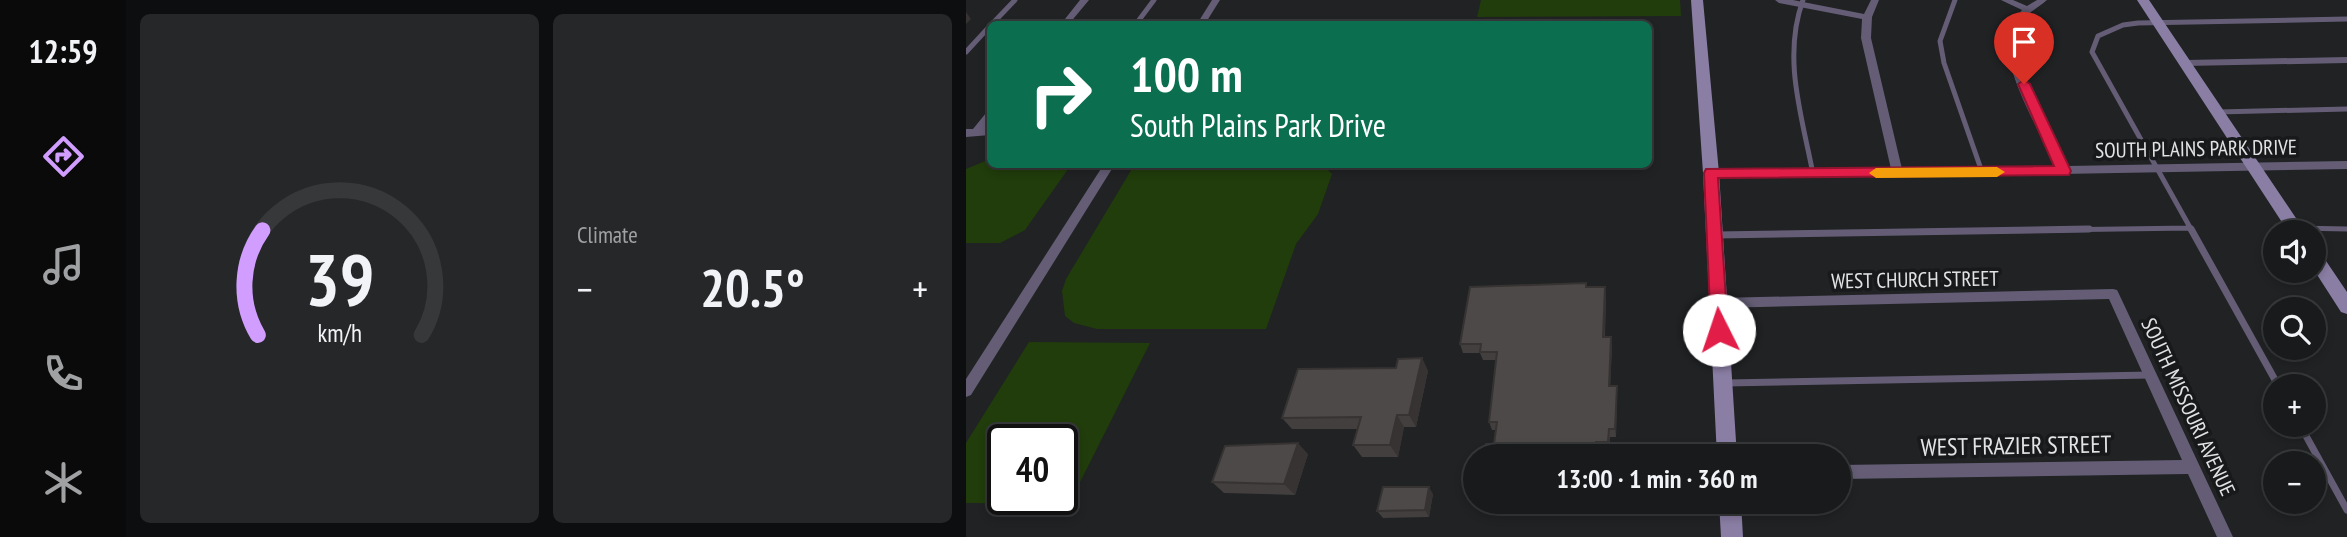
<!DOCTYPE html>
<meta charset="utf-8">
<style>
body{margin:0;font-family:"PT Sans Narrow",sans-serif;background:#252728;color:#f1f3f6;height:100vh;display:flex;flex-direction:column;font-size:26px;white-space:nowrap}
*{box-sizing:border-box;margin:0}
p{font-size:23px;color:#9fa1a3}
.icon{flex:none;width:38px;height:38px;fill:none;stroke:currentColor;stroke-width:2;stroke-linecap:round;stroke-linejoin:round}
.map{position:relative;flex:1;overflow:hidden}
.panel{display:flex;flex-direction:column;gap:14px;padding:14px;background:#0d0e0f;width:840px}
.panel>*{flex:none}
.banner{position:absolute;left:21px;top:21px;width:665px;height:147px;border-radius:10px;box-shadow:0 4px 10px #0003,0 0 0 2px #36383a;background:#0b6e4f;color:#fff;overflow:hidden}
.tools{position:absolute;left:1297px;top:220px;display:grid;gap:14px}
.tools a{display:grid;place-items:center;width:63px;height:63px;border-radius:50%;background:#181a1b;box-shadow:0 4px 10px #0003,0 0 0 2px #36383a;font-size:35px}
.speed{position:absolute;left:21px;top:424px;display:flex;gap:14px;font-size:35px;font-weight:700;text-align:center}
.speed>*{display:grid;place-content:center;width:91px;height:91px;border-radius:50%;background:#181a1b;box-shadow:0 4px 10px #0003,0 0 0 2px #36383a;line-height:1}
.speed .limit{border:4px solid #111;border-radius:10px;background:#fff;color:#111}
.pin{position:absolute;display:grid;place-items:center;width:60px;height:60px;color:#fff;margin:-72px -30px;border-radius:50% 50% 50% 0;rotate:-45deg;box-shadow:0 0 7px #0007}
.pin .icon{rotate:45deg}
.me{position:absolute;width:77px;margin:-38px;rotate:356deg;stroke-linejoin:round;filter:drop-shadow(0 0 5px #0008)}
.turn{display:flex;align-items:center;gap:24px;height:147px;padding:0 28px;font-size:32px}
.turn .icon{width:91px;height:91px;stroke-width:2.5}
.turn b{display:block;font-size:49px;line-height:60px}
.big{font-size:52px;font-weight:800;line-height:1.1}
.panel .tile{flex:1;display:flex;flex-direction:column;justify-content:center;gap:10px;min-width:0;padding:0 24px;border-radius:10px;background:#252728}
.panel .dial{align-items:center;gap:0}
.dial svg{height:182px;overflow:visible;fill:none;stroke:#36383a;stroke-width:7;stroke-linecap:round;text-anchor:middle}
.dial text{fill:#f1f3f6;stroke:none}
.heat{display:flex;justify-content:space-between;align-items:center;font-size:38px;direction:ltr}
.panel .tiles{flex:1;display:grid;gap:14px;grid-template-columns:repeat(2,1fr)}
.trip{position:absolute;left:497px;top:444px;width:388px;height:70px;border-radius:35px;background:#181a1b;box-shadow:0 4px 10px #0003,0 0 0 2px #36383a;font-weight:800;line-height:70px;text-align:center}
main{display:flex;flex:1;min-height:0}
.dock{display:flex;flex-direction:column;width:126px;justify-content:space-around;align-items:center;background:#0a0a0b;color:#9fa1a3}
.dock .icon{width:49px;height:49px}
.dock .selected{color:#d19dfe}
.dock b{font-size:32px;color:#f1f3f6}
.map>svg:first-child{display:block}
</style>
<main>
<nav class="dock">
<b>12:59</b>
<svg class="icon selected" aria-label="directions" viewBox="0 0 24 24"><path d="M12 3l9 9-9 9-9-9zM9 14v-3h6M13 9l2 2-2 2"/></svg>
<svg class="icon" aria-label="music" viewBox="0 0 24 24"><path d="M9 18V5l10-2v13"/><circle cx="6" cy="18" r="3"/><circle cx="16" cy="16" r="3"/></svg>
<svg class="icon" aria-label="phone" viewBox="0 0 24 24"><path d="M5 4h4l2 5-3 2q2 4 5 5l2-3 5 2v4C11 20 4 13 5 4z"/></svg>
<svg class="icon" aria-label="climate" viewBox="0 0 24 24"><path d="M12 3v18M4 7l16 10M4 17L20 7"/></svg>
</nav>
<section class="panel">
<div class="tiles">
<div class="tile dial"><svg viewBox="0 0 100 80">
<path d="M14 69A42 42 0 1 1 86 69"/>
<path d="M14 69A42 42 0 0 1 16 23" stroke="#d19dfe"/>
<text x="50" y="56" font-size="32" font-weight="700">39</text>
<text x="50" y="72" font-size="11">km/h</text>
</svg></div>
<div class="tile"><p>Climate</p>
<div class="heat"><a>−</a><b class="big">20.5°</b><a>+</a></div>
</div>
</div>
</section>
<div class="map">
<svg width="1381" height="537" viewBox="0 0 1381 537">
<rect width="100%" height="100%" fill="#202224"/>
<path fill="#213d0b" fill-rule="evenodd" d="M515,0H714L715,16L511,17Z
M24,159V164L105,165L59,230L34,243H0V169Z
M266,165H357L366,174L352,214L330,244L300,329H131L108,323L99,316L96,291L100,279L167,167Z
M63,342L184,343L103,504L0,503V443ZM37,439H96V499H37Z"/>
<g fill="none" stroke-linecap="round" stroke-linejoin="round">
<path stroke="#645d75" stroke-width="5" d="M837,0C816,58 836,116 847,174
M989,0L974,41L978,63L1016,172
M26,24L49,0
M170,24L188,0
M0,52L24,26
M1252,112L1381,109
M1330,228L1381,229
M1004,231L1224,228
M1226,231L1126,52L1132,36L1157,25L1172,23L1381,19"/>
<path stroke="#645d75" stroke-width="7" d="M1225,229L1313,387
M750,235L1123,229
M759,383L1184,375
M1334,425L1381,510"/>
<path fill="#645d75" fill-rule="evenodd" d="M114,0H123L103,24H95Z
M246,0H254L239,24H231Z
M809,0H827L898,14L905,0H913L906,17L905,38L936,169L1090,166C1076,136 1034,66 1042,33C1044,24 1050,17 1056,10L1035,0H1047L1061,6L1071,0H1081C1072,8 1060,13 1054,26C1039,58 1086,135 1101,166L1381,161V169L931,177L741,176L739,173L745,169H925L895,38L896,19L813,3Z
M1381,57V63L1219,66L1214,63L1219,60Z
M24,112V122L19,129H24V135L0,137V129H7L20,113Z
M138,164H149L5,395L0,397V379Z
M1147,289L1151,290L1153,294L1267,537H1251L1222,474L873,479V465L1216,460L1143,299L752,308L748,307L746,303L748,299L752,298Z"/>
<path fill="#8a7ea4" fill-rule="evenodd" d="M725,0H737L753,173L771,457H751L737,173Z
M1171,0H1183L1340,233H1323Z
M1348,250L1354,252L1381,292V314L1375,312L1348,270Z
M753,502H775L777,537H755Z"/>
</g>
<path fill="#423f3e" d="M620,283L621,287L640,296L639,337L646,346L644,386H651V394L650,437H644L643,450H632L631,457H518L528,444L530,430H526L523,422L530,360H517L514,353H497L494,344Z
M456,358L462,371L450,427H438L432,457H396L387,445L392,429H326L316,418Z
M342,454L329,495L258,493L246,482Z
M467,494L463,517L417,518L411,511Z"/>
<path fill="#363332" d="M0,12L5,19L0,24Z
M639,287L640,296L638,346L637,337Z
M645,337L646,346L644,394L643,386Z
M456,358L462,371L450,427L443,415Z
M651,386V394L650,437L649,429Z
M431,415L438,427L432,457L424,445Z
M332,443L342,454L329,495L318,484Z
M463,487L467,494L463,517L459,510Z"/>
<path fill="#4d4948" stroke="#363332" stroke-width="2" d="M620,283V287H639L637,337H645L643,386H651L649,429H643L642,442H630V457H518L520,444H528L531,422H523L531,352H514L515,344H494L504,287Z
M456,358L443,415H431L424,445H387L395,417L316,418L332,369L430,368L432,359Z
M332,443L318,484L246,482L259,446Z
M417,487H463L459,510L411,511Z"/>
<path fill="#e11d48" stroke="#92132f" stroke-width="2" d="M1058,80L1064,84L1105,171L1103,175L752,178L762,330L759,335H747L745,330L738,173L740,169L1088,166L1052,84Z"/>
<path fill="#f59e0b" d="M1031,167L1039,172L1031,177L910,178L903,173L910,168Z"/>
<g text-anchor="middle" stroke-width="7" stroke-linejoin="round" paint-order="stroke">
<g font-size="21" fill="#e2e3e5" stroke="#17191b">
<text transform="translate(1230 149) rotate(-1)" y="7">SOUTH PLAINS PARK DRIVE</text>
<text transform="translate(949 280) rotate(-1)" y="7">WEST CHURCH STREET</text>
<text transform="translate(1222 407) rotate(65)" y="7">SOUTH MISSOURI AVENUE</text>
</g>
<g font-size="24" fill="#e2e3e5" stroke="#17191b">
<text transform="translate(1050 446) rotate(-1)" y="8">WEST FRAZIER STREET</text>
</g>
</g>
</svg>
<div class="tools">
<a><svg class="icon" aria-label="sound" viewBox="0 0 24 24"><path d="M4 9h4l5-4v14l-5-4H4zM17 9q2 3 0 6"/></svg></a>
<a><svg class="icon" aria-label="search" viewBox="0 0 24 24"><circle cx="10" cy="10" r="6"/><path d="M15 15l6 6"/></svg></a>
<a>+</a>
<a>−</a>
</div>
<div class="speed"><div class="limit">40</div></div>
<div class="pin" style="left:1058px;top:84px;background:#d93025"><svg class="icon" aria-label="arrive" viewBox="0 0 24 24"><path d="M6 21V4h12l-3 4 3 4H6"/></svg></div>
<svg class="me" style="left:753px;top:330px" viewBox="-20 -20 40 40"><circle r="19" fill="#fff"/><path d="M0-13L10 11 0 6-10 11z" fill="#e11d48"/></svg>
<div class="trip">13:00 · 1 min · 360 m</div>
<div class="banner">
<div class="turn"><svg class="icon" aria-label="right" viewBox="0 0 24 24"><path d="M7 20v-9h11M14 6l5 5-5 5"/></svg><div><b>100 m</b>South Plains Park Drive</div></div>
</div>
</div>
</main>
